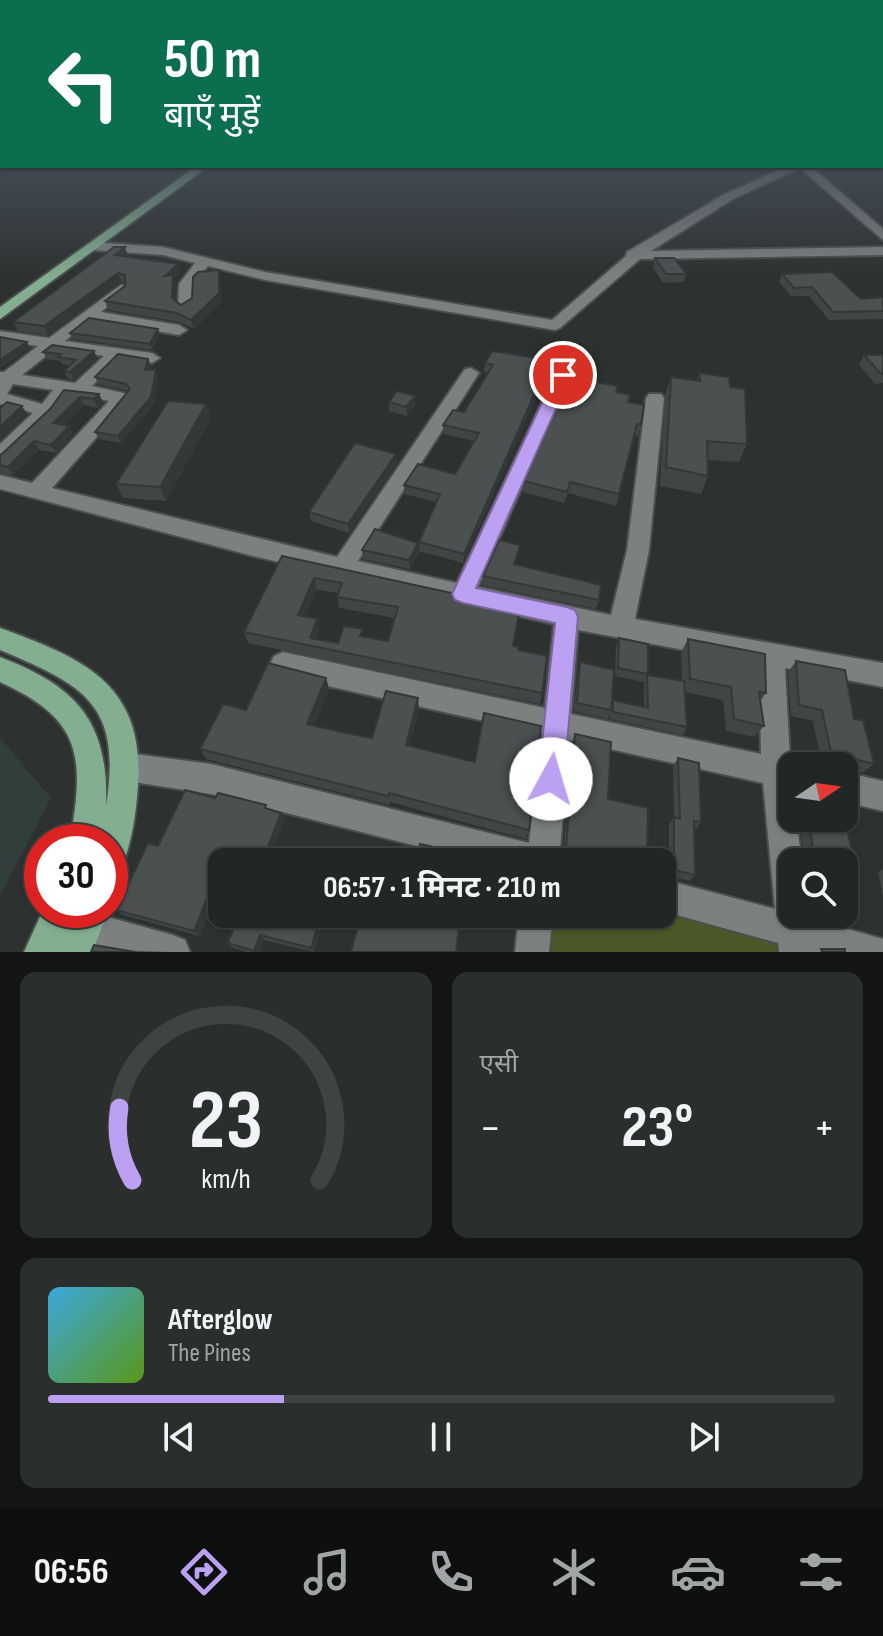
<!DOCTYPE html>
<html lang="hi">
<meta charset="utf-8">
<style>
body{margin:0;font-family:"Sofia Sans Condensed","Noto Sans Devanagari",sans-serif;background:#2a2e2d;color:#f1f3f6;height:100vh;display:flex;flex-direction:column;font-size:30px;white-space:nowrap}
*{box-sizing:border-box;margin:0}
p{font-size:26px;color:#a2a5a7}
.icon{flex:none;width:44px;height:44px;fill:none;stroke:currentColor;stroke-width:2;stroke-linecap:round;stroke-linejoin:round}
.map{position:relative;height:952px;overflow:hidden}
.side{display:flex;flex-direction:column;gap:20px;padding:20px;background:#131514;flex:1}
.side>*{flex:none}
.hud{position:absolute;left:0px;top:0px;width:884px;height:168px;box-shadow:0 2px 6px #0004,0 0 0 2px #3f4342;background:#0b6e4f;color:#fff;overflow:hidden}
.needle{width:52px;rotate:77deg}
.buttons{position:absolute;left:778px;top:752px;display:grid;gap:16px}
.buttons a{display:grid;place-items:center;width:80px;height:80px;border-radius:16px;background:#222625;box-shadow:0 2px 6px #0004,0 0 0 2px #3f4342;font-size:40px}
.speed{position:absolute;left:24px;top:824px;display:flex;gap:16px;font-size:40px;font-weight:700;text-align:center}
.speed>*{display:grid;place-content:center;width:104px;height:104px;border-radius:50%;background:#222625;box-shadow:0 2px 6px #0004,0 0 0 2px #3f4342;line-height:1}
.speed .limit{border:12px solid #d22;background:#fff;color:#111}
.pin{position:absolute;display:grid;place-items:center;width:68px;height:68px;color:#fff;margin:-34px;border:4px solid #fff;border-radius:50%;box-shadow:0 2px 8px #0007}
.me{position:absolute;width:88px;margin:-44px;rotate:6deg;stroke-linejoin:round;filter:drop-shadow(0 0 6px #0008)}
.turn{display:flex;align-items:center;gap:28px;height:168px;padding:0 32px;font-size:36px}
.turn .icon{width:104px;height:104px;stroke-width:2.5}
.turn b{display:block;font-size:56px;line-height:68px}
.big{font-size:60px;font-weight:700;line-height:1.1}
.side .tile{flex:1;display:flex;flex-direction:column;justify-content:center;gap:12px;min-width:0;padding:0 28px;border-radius:16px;background:#2a2e2d}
.side .dial{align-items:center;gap:0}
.dial svg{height:208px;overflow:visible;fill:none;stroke:#3f4342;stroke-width:7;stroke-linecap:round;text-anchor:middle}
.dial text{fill:#f1f3f6;stroke:none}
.song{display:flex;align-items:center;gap:24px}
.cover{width:96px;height:96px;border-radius:12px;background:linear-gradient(135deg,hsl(200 70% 55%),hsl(90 70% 35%))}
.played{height:8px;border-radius:4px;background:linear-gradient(90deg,#bca0f2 30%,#3f4342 30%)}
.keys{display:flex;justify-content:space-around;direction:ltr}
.heat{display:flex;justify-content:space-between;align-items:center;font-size:44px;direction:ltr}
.side .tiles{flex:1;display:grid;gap:20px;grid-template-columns:1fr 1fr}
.tile:last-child{grid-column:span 2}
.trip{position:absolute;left:208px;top:848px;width:468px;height:80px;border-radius:16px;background:#222625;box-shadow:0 2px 6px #0004,0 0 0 2px #3f4342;font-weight:700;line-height:80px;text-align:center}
.tab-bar{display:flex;height:128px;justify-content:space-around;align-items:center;background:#0e0f0f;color:#a2a5a7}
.tab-bar .icon{width:56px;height:56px}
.tab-bar .selected{color:#bca0f2}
.tab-bar b{font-size:36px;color:#f1f3f6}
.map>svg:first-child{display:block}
</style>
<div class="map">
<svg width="883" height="952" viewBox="0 0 883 952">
<rect width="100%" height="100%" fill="#2d3231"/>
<path fill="#323e3c" d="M0,738L51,798L0,896Z"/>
<path fill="#4b5827" d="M662,906L783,935L785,952H548L551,914H662Z"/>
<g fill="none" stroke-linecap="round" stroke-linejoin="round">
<defs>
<path id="minor" d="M788,166H810L883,229V240L800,168L733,199L651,251L883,247V255L640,259L560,328L555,330L265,280L208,266L193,285L192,307L185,311L178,307L179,284L195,263L163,255L92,250L85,246L92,242L163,247L265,272L552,320L626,256L627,252L725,194Z
M121,285L126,286V292L101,312L179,325L187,330L179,335L91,320L65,341L152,353L160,358L152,363L120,358L92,386L128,394L131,398L52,488L337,557L465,369L471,368L479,373L358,561L457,583L555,375L563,370L571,375L478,587L611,615L627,550L646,398L649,394H661L664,398L649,550L635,619L883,663V687L785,668L790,760L803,766H792V818H796L802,862H792V914H808L809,918L883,939V952H779L778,943L662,911V879L775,909L763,783L569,740L559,862H480L211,794L127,781L117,777L113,767L117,757L127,753L211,764L529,843L542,734L283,676L274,672L270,664L274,656L283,652L545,708L554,624L257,557L0,489V475L32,483L109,401L69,392L52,415L7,460L0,462V444L33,413L0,404V372H4L38,346L0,341V331L49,338ZM55,349L104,356L75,383L22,375ZM13,384L53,390L42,404L7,394ZM578,630L759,664L761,754L571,714Z
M844,772L883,781V811L844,802Z
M86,911L173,935L185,940L190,952C150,952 112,952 74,940L69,928L74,916Z
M519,914H553L549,952H515Z"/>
<path id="major" d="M197,166H209L0,319V307Z
M0,628C83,658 145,684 138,785C136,814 132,843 121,869L110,874V842H70C84,758 84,720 0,682V657C76,686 109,721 106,806C122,705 86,686 0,650Z
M43,910H109L92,952H24Z"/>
</defs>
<use href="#minor" stroke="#4a4e4d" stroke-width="4"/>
<use href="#major" stroke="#4a4e4d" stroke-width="4"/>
<use href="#minor" fill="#7c8180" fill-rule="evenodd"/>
<use href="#major" fill="#84ae90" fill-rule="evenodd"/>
</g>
<path fill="#404546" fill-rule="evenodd" d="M125,247L128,256L127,257L181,273L174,278L176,284L175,300L181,305L192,298L219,270L221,279V302L194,329L180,322L108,310L105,301L125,286V283L122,282L48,335L18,331L13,322Z
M655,258L686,274L684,282L663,283L653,267Z
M782,274L861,299L883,297V319L829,320L809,296H791L779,282Z
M70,333L160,335L152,350L72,339Z
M94,351L97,358L74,380L68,379L64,371L70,366L62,364L61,361L47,359L43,352Z
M864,355H883V383L875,384L859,365Z
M148,359L151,366L150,370L158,376L154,404L121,443L99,439L95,432L129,391L98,384L95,377Z
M555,361L554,370L544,390L540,388L463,563L419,551V542L437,502L404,494V485L455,474L474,441L443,434V425L464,412L488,373L484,372L485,363Z
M699,373L747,444L739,462L708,460V476L701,494L660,486L665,395L671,377L697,380Z
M64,390L99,394L103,403L98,408L84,405L64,425L69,426L73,434L56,453L39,450L13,475L0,473V455L2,454L50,409Z
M616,392L628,402L641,425L638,436L634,435L616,506L568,493L564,503L523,492L524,481Z
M415,396V405L407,416L389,411V402Z
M206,404L211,418L166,501L123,498L116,484Z
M396,454L397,463L349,533L311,521L309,512Z
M520,545L515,565L599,600L596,609L482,585L483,576Z
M362,550L419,552L410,569L363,559Z
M282,556L513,646L518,650L542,693L540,704L248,643L244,632ZM317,590L338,593L337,597L339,608L395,618L388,641L364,637L338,643L316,639L319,630L317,619L305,617Z
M619,638L647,675L682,681L681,652L688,639L766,693L760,701L764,726L754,737L726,731L723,700L685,692L687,727L683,735L610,719V713L608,719L574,711L578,671L580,662L612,704L613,700L644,707V682L615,676L616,647Z
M796,661L854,719L874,764L862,773L852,771V774L844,781V766H822L813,721L791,716L788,672Z
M326,678L329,689L314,725L372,738L419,709L409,746L529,830L526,839L390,802V805L206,759L200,749L246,710Z
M575,734L608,799L647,862H586L563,856L572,744Z
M678,758L701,822L696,829H694L695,875L689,881L669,876V824L674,817L673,766Z
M215,798L268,809L285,820L268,862H222V879L200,936L123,915L116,910L158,846Z
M799,818H844L852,850L844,856L860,919L850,924L811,916L810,914H844V862H805Z
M883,869V896L878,872Z
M325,914L314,952L264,940L260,952H247L233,948L228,943Z
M489,914H517L515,921Z"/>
<path fill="#343839" d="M125,247L128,256L118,264L115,255Z
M178,264L181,273L174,278L176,284L175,307L165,276Z
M219,270L221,279V302L194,329L191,320Z
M118,273L122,282L48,335L44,326Z
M158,329L160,335L152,350L150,344Z
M27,342L30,348L0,369V360Z
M94,351L97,358L74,380L70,372Z
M148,359L151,366L148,377L145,370Z
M555,361L554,370L544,390L546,381Z
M156,369L158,376L154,404L121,443L118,436Z
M541,379L540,388L463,563L464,554Z
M99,394L103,403L98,408L94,399Z
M415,396V405L407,416L406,407Z
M80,397L84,405L58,431L53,423Z
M206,404L211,418L166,501L160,487Z
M22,406L27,414L0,441V427Z
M69,426L73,434L56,453L51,445Z
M34,441L39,450L13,475L8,467Z
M396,454L397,463L349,533L348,524Z
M418,543L419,552L410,569L409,560Z
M314,578L317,590L301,627L298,615Z
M317,619L319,630L313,646L310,638Z
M326,678L329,689L311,734L307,724Z
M418,698L419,709L407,755L406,745Z
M281,813L285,820L268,862H262Z
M227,858L230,862H222V879L200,936L194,931L222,860Z
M321,914H325L314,952L311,948Z
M260,935L264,940L260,952H255L254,951Z"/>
<path fill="#4b5051" stroke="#343839" stroke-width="2" fill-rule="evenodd" d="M114,247H125L115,255L178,264L165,276L173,275L172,298L181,305L192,298L193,277L198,272L219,270V293L191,320L177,313L105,301L125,286V275L118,273L44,326L13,322Z
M655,258H674L686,274H666Z
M832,272L861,299L883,297V311L833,312L812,287L794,288L782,274Z
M89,318L158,329L150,344L70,333Z
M0,337L27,342L0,360Z
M52,345L94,351L70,372L64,371L76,360L58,357L61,354L43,352Z
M492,351L555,361L546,381L541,379L464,554L419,542L440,494L404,485L418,464L455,474L479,433L443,425L453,410L464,412L493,365L485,363Z
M118,354L148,359L145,370L156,369L151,397L118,436L95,432L130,389L126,384L95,377Z
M864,355H883V374H881Z
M699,373L729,377L730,387L745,389L747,444L707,441L708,476L666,467L671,377L700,381Z
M570,377L618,386L616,392L630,395L628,402L644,405L641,425L637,424L619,494L570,482L567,492L524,481Z
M64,390L99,394L94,399L80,397L53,423L69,426L51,445L34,441L8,467L0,465V455L2,454L50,409Z
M397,391L415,396L406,407L389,402Z
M168,401L206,404L160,487L116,484Z
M7,402L22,406L0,427V408Z
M355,443L396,454L348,524L309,512Z
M375,529L418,543L409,560L362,550Z
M499,540L520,545L514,564L601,585L599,600L483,576Z
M282,556L520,608L513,646L519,647L518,650L547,656L542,693L244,632ZM314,578L342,583L337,597L398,607L388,641L360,636L363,629L344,626L338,643L310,638L317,619L298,615Z
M619,638L648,644V674L618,668Z
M688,639L765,654L766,693L759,692L764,726L734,719L731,687L690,679Z
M796,661L845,670L854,719L863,720L874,764L855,759L852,762V774L844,773V766H834L822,710L799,705Z
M580,662L614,670L611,710L577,703Z
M268,663L326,678L307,724L346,733L372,738L386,691L418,698L406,745L475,762L484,713L541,726L529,830L389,793L388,796L200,749L223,704L246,710Z
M647,675L684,681L687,727L613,712V700L648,708Z
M575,734L611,742L608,799L648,808L647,862H616L566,848Z
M678,758L699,763L701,822L694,821L695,875L674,870V817L680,819Z
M185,790L215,798L218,793L266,805L265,808L281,813L262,862H240L227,858L222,860L194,931L116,910L148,843L158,846Z
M808,818H844L852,850L843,849L860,919L838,914H844V862H815Z
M420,844L501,862H416Z
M239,914H321L311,948L260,935L254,951L228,943Z
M361,914H444L442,923L459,927L456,952H351Z
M94,945L135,952H91Z
M821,949H845V952H822Z"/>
<linearGradient id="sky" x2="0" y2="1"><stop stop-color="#191c1b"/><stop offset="0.52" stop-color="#464f5a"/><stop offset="1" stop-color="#464f5a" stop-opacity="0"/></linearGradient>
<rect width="883" height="278" fill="url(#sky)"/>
<path fill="#bca0f2" stroke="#7a689d" stroke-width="2" d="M563,371L571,375L476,588L567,607L575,610L578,617L564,779L561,789L551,792L542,789L538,779L555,623L463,603L455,600L452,594L555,375Z"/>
</svg>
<div class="buttons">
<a><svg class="needle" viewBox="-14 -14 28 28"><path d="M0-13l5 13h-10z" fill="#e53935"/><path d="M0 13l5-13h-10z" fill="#a2a5a7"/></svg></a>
<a><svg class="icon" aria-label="search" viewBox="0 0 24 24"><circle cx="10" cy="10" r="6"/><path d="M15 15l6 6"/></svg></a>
</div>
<div class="speed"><div class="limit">30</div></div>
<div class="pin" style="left:563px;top:375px;background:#d93025"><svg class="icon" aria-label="arrive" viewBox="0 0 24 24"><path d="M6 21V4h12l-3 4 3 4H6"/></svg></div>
<svg class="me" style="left:551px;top:779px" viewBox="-20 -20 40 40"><circle r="19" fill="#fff"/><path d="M0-13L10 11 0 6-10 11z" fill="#bca0f2"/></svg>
<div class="trip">06:57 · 1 मिनट · 210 m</div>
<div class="hud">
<div class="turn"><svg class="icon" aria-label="left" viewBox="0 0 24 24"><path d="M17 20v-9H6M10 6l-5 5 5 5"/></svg><div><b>50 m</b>बाएँ मुड़ें</div></div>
</div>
</div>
<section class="side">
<div class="tiles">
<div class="tile dial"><svg viewBox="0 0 100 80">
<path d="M14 69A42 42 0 1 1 86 69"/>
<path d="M14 69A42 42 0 0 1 9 41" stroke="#bca0f2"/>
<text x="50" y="56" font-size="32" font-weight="700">23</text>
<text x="50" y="72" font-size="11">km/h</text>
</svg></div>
<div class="tile"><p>एसी</p>
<div class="heat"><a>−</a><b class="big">23°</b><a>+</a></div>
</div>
<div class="tile">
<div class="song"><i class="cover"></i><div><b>Afterglow</b><p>The Pines</p></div></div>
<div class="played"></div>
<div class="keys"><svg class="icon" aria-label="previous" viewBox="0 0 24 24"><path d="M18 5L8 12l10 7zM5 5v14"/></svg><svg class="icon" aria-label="pause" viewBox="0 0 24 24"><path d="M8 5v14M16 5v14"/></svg><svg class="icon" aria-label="next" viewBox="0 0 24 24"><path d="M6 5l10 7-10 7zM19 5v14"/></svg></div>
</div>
</div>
</section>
<nav class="tab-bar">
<b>06:56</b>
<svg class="icon selected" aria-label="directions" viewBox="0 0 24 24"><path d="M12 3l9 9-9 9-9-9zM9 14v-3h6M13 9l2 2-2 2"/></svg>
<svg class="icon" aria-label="music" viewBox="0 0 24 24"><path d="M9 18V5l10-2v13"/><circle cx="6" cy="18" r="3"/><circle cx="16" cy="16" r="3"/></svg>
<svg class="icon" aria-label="phone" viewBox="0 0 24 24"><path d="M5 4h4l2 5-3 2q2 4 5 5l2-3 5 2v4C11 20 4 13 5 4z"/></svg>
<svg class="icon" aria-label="climate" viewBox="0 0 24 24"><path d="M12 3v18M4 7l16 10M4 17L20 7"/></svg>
<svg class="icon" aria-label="car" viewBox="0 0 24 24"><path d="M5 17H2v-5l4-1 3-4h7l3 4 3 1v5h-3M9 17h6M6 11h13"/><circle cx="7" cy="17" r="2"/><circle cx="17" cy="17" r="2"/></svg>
<svg class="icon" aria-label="filters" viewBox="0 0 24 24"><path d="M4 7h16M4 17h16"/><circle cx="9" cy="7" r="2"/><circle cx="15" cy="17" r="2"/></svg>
</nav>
